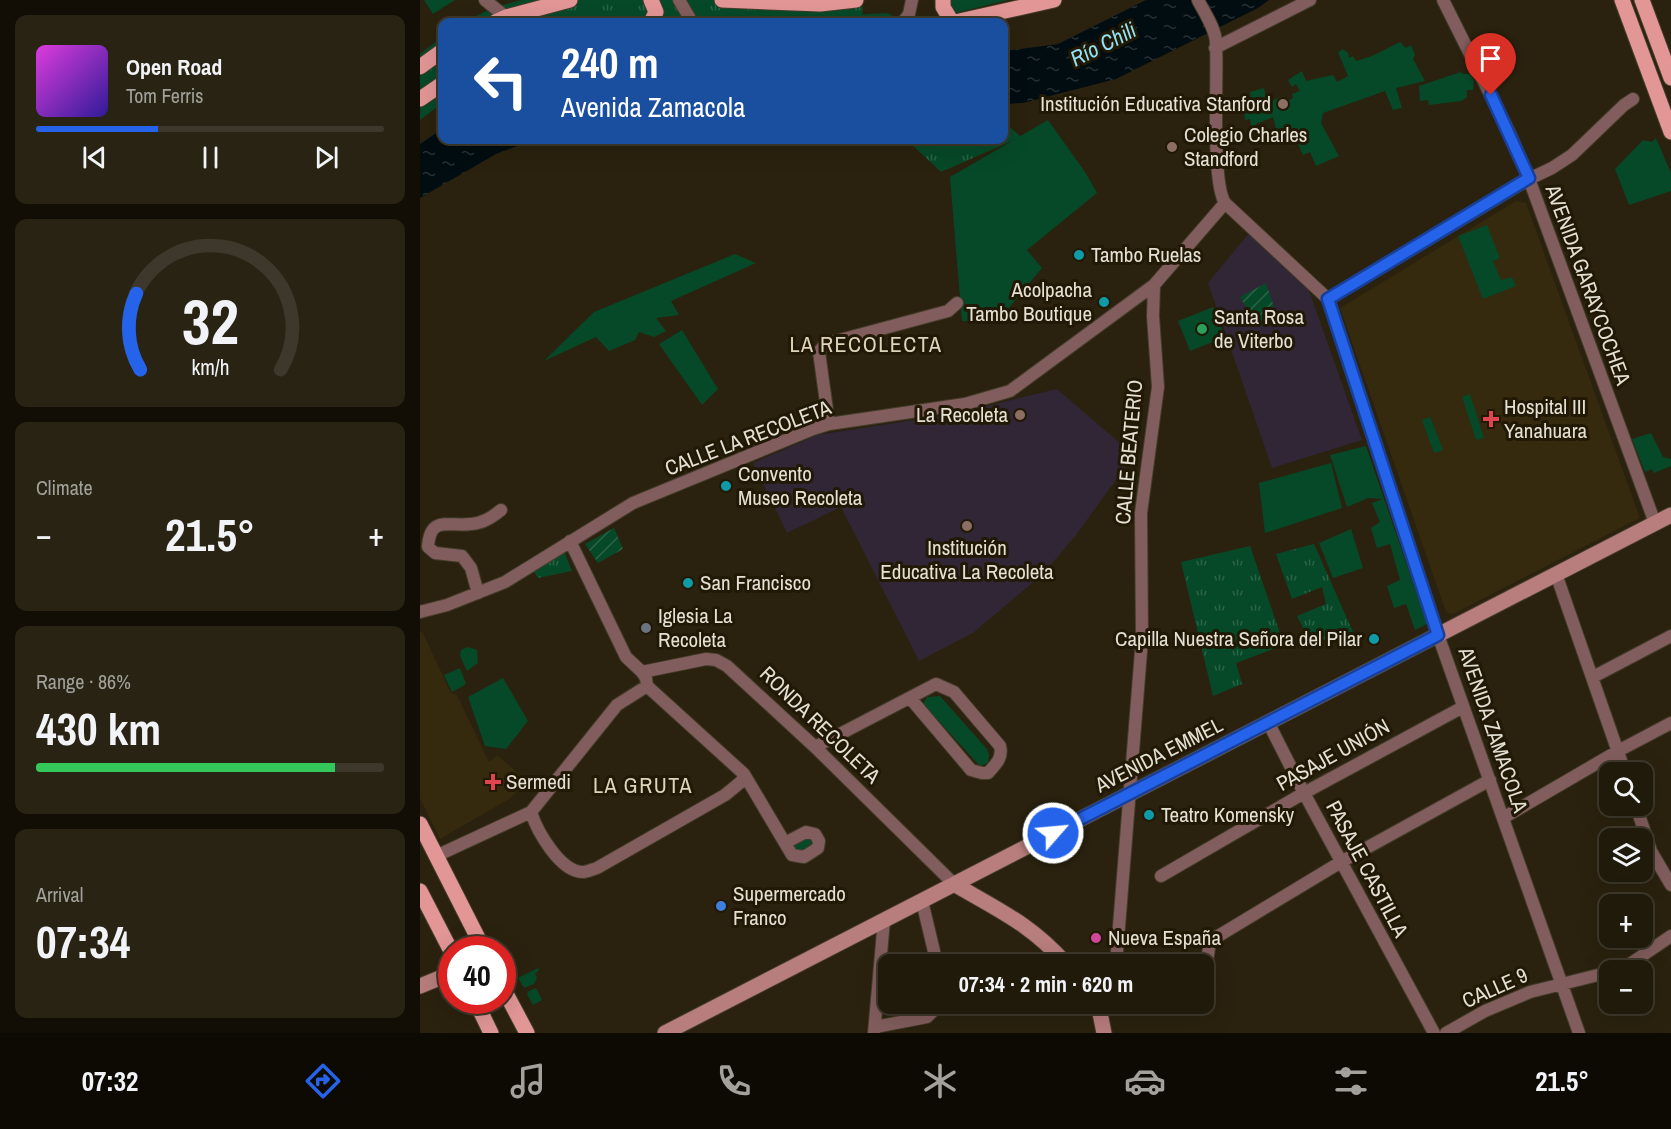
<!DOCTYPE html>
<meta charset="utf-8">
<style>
body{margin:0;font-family:"Archivo Narrow",sans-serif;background:#282313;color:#f1f3f6;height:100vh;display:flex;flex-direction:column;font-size:22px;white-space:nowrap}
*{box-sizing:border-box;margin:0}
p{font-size:20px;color:#a2a19c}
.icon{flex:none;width:33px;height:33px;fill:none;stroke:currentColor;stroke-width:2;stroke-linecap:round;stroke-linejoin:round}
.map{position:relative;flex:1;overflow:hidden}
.sheet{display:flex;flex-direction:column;gap:15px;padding:15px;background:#120e06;width:420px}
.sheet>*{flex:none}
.banner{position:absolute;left:18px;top:18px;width:570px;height:126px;border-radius:12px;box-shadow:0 6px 24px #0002,0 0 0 2px #3d382b;background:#1a4fa0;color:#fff;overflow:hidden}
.fabs{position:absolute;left:1179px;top:762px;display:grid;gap:12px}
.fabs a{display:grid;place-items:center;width:54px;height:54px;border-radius:12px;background:#201a0a;box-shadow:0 6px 24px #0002,0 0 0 2px #3d382b;font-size:30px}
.speed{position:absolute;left:18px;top:936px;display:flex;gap:12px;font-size:30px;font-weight:700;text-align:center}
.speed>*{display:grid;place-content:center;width:78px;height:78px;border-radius:50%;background:#201a0a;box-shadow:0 6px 24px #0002,0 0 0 2px #3d382b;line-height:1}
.speed .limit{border:9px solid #d22;background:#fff;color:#111}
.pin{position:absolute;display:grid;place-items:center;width:51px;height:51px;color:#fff;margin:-62px -26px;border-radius:50% 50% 50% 0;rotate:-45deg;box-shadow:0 0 6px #0007}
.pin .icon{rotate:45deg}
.me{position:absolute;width:66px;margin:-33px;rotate:63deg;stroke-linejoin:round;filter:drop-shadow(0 0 4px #0008)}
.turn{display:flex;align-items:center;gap:21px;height:126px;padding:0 24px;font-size:27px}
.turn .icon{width:78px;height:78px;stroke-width:2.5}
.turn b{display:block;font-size:42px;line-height:51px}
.big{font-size:45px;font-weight:700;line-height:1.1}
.sheet .widget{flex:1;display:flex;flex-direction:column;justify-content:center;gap:9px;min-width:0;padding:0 21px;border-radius:12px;background:#282313}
.sheet .dial{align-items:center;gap:0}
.dial svg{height:156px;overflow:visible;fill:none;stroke:#3d382b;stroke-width:7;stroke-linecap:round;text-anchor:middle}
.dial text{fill:#f1f3f6;stroke:none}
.song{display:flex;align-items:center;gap:18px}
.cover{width:72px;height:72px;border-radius:9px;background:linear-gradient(135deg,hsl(300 70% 55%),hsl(250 70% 35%))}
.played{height:6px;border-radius:3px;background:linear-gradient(90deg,#2563eb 35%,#3d382b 35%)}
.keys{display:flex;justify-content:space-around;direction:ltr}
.heat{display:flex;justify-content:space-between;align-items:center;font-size:33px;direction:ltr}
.charge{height:9px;border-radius:4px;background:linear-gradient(90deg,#34c759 86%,#3d382b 0)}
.trip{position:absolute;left:458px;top:954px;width:336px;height:60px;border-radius:12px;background:#201a0a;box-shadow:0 6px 24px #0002,0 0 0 2px #3d382b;font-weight:700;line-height:60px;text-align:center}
.tab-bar{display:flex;height:96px;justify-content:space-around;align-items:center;background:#0d0a04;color:#a2a19c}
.tab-bar .icon{width:42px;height:42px}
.tab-bar .on{color:#2563eb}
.tab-bar b{font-size:27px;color:#f1f3f6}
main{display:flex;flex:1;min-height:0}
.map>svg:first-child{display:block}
</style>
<main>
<section class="sheet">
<div class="widget">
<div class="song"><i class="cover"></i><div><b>Open Road</b><p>Tom Ferris</p></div></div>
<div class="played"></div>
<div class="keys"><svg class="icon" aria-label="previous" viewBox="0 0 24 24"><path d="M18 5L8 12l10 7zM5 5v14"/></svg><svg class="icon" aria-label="pause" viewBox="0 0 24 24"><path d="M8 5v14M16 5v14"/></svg><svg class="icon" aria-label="next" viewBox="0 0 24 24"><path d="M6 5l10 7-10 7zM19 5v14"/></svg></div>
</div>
<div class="widget dial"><svg viewBox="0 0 100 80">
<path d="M14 69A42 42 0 1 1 86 69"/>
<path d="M14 69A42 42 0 0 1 12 30" stroke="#2563eb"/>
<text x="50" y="56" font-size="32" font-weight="700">32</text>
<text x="50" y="72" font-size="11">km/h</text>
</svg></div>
<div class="widget"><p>Climate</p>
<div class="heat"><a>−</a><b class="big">21.5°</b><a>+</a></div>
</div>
<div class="widget"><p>Range · 86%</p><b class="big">430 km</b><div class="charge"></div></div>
<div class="widget"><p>Arrival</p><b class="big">07:34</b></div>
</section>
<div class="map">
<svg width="1251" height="1033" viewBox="0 0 1251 1033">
<defs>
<pattern id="park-tufts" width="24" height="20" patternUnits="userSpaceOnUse" patternTransform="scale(1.5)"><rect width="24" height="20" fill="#064928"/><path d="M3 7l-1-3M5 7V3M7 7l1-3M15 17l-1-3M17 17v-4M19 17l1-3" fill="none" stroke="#2a6346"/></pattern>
<pattern id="garden-furrows" width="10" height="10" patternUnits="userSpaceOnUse" patternTransform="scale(1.5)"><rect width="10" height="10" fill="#064928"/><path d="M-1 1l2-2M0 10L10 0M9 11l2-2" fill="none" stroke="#2a6346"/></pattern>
<pattern id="water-ripples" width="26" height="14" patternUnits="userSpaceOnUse" patternTransform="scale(1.5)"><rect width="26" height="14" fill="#020d11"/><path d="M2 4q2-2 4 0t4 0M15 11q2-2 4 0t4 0" fill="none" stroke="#273033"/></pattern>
</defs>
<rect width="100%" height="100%" fill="#2a220e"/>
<path fill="#352a0e" d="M1096,201L1106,203L1220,518L1033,614L1026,612L920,308Z
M2,631L31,693L37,695L69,762L77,755L108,782L89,799L20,839L0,798V632Z"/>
<path fill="#302635" d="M829,233L887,285L942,440L852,468L788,283Z
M637,389L714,455L656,535L623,574L553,633L499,661L421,507L367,533L333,463L397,435L533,414Z"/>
<path fill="#064928" d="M4,0H35L13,14Z
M532,0H588L535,13L530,8V1Z
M467,13L472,15L473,22H317Z
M980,42L986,48L991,45L995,55L993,59L1005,81L976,88L982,108L973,110L965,91L903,113L901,123L919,156L896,166L890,152L883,155L873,133L859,140L853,117L836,124V130L832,131L830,119L825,120L824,109L831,107L830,92L844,88L847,103L861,97L864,103L873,98L872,94L880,91L876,84L872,87L868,80L882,71L886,81L913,75L917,82L928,76L918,52L923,49L928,53L929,58L933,56L936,61L952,56Z
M1041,72L1043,74H1050L1054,80L1053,90H1047V97L1042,101L1009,105L1008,100L1000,101L999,86Z
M628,120L665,172L677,193L607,250L622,268L577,322L542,321L530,177Z
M1236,138L1251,173V191L1209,205L1195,169L1223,140L1232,142Z
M1067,225L1080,258L1073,261L1081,280L1092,277L1096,286L1063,299L1038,236Z
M315,254L336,263L251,301L259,315L236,318L246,331L234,337L219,332L215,340L189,351L176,337L124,361L174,312Z
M793,307L805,337L770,351L758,321Z
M262,330L298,389L282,405L239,344Z
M1050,394L1064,438L1056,440L1042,397Z
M1010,417L1023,450L1014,453L1002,420Z
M1231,433L1243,457L1251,459V466L1234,473L1232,469L1225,472L1212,439Z
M946,446L1007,624L995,630L986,604L974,608L967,586L980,580L970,544L957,548L951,528L960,522L952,503L963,499L948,498L927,507L910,455Z
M911,463L922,508L845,533L839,483Z
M931,529L943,568L913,578L899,543Z
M48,647L57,650L58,663L47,671L40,656L41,650Z
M40,668L46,684L32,692L24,675Z
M83,678L108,721L86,749L65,746L48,697Z
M520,696L567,749L569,755L568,763L560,766L503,704L507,697Z
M387,838L391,840L392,845L380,852L375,850V844Z
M118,968L119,970L115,974L117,978L114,984L104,988L98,978Z
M116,988L122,1000L113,1005L107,994L109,991Z"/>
<path fill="url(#park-tufts)" d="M103,0H442L443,22H46C64,11 82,4 103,0Z
M22,37V103L0,120V54Z
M584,122L601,137L521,172L487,140H584Z
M894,544L933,632L891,643L877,616L906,604L902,587L872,599L856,554Z
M830,546L864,645L816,663L822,684L793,696L761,562Z
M144,551L152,571L118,578L113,570Z"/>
<path fill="url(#garden-furrows)" d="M846,283L858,319L838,327L820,297Z
M194,528L203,549L178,563L165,544Z"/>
<path fill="url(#water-ripples)" d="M726,0H849L838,8L696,79L603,103L584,104V51L638,44Z
M22,129V140H114L76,154L0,198V144Z"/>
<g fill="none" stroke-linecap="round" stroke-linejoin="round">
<defs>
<path id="street" d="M65,0L86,17
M259,0L272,22
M778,0C784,12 796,29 796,43C798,75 791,181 805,203L908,299L1018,635L1159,1033
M1023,0L1090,134L1109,179L1235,523
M483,22L489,14L492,0
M795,48L890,0
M908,299L1109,179L1132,168L1152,155L1204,105L1213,99
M409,424L399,352L405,344L528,311L537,303
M150,541L206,657L222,672L226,678L227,686L324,774L372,855L384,857L398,848L399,841L395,834L386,832L365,843
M1136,574L1205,772
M58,593L51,568L42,556L15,553L8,547C10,515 28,527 51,524C63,523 71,518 81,510
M0,612L27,605L85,582L213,503L393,429L409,424L545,404L590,391L734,285L805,203
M222,672L286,659L296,660L307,666L395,747L534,884
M1173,677L1251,636
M848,722L884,793L1014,1033
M395,747L516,684L534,692L580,746C583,758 576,764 568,773H562L551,770L490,698
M1216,806L1231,851L1251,885
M111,812C117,831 140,872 163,872C167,872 173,869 177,868L305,795L322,781L324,774
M1083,818L1198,751L1251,723
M16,856L111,812L197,705L227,686
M741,876L884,793L1043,707
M502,901L517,964
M787,962L790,941L921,862L1070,780
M696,964L722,639L721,513L738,387L733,316L734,285
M1194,970L1207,966L1251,936
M680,1013L689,1008L692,1004
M455,1027L507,1017L520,1004
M454,1033L464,920
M1026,1033L1065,1011L1110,992L1190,972"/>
<path id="secondary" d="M534,884C578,910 611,924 646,964
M0,986L32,973
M673,1004L680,1013L684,1033
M245,1033L1251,515"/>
<path id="primary" d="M231,0L236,12L231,22
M302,0L400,4L436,0
M523,0V7L532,22
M1202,0L1251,132
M1222,0L1251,78
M75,22L86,17L150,0
M535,22L634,0
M0,67L22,51
M0,99L22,84
M0,824L64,950
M0,891L32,953
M82,986L107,1033
M55,1000L71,1033"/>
</defs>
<use href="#street" stroke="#443d2a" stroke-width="14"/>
<use href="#secondary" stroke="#443d2a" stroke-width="17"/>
<use href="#primary" stroke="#443d2a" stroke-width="17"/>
<use href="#street" stroke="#825d5d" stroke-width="12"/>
<use href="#secondary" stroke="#b87d7d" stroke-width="15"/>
<use href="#primary" stroke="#e29696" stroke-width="15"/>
</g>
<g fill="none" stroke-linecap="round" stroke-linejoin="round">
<defs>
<path id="route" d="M633,833L1018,635L908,299L1109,178L1071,95"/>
</defs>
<use href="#route" stroke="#184099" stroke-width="15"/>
<use href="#route" stroke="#2563eb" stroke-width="10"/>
</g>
<g fill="#8d6e63" stroke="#211905" stroke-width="2">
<circle cx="863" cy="104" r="6"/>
<circle cx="752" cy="147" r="6"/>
<circle cx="600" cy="415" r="6"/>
<circle cx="547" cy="526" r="6"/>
</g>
<g fill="#0f9aa8" stroke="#211905" stroke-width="2">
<circle cx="659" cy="255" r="6"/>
<circle cx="684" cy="302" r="6"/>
<circle cx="306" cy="486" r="6"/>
<circle cx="268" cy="583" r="6"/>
<circle cx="954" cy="639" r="6"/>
<circle cx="729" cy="815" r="6"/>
</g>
<circle fill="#2e9e5b" stroke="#211905" stroke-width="2" cx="782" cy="329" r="6"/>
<g fill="#e0444e" stroke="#211905" stroke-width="2">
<path d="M1068 410h6v6h6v6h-6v6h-6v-6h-6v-6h6z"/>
<path d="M70 773h6v6h6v6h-6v6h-6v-6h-6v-6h6z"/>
</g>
<circle fill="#6b7280" stroke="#211905" stroke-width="2" cx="226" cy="628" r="6"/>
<circle fill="#3f7fe0" stroke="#211905" stroke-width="2" cx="301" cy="906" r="6"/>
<circle fill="#d1479c" stroke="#211905" stroke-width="2" cx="676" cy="938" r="6"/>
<g text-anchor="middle" stroke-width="6" stroke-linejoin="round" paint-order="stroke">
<g font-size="21" fill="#e5e0d4" stroke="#211905" text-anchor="start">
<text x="851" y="111" text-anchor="end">Institución Educativa Stanford</text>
<text x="764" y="142">Colegio Charles<tspan x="764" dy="24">Standford</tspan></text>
<text x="671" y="262">Tambo Ruelas</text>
<text x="672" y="297" text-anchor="end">Acolpacha<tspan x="672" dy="24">Tambo Boutique</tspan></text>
<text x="794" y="324">Santa Rosa<tspan x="794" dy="24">de Viterbo</tspan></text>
<text x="1084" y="414">Hospital III<tspan x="1084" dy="24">Yanahuara</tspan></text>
<text x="588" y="422" text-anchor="end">La Recoleta</text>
<text x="318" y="481">Convento<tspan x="318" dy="24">Museo Recoleta</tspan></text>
<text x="547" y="555" text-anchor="middle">Institución<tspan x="547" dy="24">Educativa La Recoleta</tspan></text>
<text x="280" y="590">San Francisco</text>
<text x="238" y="623">Iglesia La<tspan x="238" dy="24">Recoleta</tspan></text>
<text x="942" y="646" text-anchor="end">Capilla Nuestra Señora del Pilar</text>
<text x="86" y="789">Sermedi</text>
<text x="741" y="822">Teatro Komensky</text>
<text x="313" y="901">Supermercado<tspan x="313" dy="24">Franco</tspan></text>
<text x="688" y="945">Nueva España</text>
</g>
<g font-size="21" fill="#e5e0d4" stroke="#211905">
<text transform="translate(1168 285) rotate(70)" y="7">AVENIDA GARAYCOCHEA</text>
<text transform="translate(328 438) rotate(-21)" y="7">CALLE LA RECOLETA</text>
<text transform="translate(709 452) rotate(-85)" y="7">CALLE BEATERIO</text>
<text transform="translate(400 725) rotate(44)" y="7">RONDA RECOLETA</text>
<text transform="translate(1073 730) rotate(71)" y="7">AVENIDA ZAMACOLA</text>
<text transform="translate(739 755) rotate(-27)" y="7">AVENIDA EMMEL</text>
<text transform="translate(913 755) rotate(-29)" y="7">PASAJE UNIÓN</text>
<text transform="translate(947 869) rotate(62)" y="7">PASAJE CASTILLA</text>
<text transform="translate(1075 988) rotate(-24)" y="7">CALLE 9</text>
</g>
<g font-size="22" font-style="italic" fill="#92e3f7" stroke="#211905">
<text transform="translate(683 44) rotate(-27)" y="8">Río Chili</text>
</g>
<g font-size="22" letter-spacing="1.5" fill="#ded4ba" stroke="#211905">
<text x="446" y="352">LA RECOLECTA</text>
<text x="223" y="793">LA GRUTA</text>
</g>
</g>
</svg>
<div class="fabs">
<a><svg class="icon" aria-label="search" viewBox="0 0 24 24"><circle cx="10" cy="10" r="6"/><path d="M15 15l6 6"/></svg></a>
<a><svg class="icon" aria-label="layers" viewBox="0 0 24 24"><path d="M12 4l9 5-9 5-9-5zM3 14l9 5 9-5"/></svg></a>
<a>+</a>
<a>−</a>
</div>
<div class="speed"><div class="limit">40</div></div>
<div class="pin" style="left:1071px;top:95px;background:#d93025"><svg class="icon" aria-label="arrive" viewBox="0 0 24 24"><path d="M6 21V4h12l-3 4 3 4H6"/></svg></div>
<svg class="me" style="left:633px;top:833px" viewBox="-20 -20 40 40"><circle r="17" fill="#2563eb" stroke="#fff" stroke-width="3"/><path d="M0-11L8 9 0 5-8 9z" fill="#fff"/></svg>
<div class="trip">07:34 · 2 min · 620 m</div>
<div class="banner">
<div class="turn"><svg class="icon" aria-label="left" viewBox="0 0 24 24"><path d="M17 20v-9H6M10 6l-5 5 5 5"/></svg><div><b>240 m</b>Avenida Zamacola</div></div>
</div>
</div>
</main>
<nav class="tab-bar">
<b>07:32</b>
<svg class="icon on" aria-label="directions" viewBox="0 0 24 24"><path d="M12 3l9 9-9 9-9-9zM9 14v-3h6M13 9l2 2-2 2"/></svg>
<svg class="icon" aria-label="music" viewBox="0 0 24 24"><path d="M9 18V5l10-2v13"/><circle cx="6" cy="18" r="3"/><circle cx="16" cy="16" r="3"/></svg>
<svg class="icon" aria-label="phone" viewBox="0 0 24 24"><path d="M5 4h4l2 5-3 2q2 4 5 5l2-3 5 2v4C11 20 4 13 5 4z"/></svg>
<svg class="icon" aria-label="climate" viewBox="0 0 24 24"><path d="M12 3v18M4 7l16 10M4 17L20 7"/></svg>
<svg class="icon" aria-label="car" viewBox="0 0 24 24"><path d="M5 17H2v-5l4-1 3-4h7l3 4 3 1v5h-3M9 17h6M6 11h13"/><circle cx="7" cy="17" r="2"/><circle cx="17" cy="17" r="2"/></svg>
<svg class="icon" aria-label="filters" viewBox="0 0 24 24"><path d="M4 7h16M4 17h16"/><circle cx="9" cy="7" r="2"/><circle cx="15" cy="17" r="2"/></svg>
<b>21.5°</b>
</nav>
